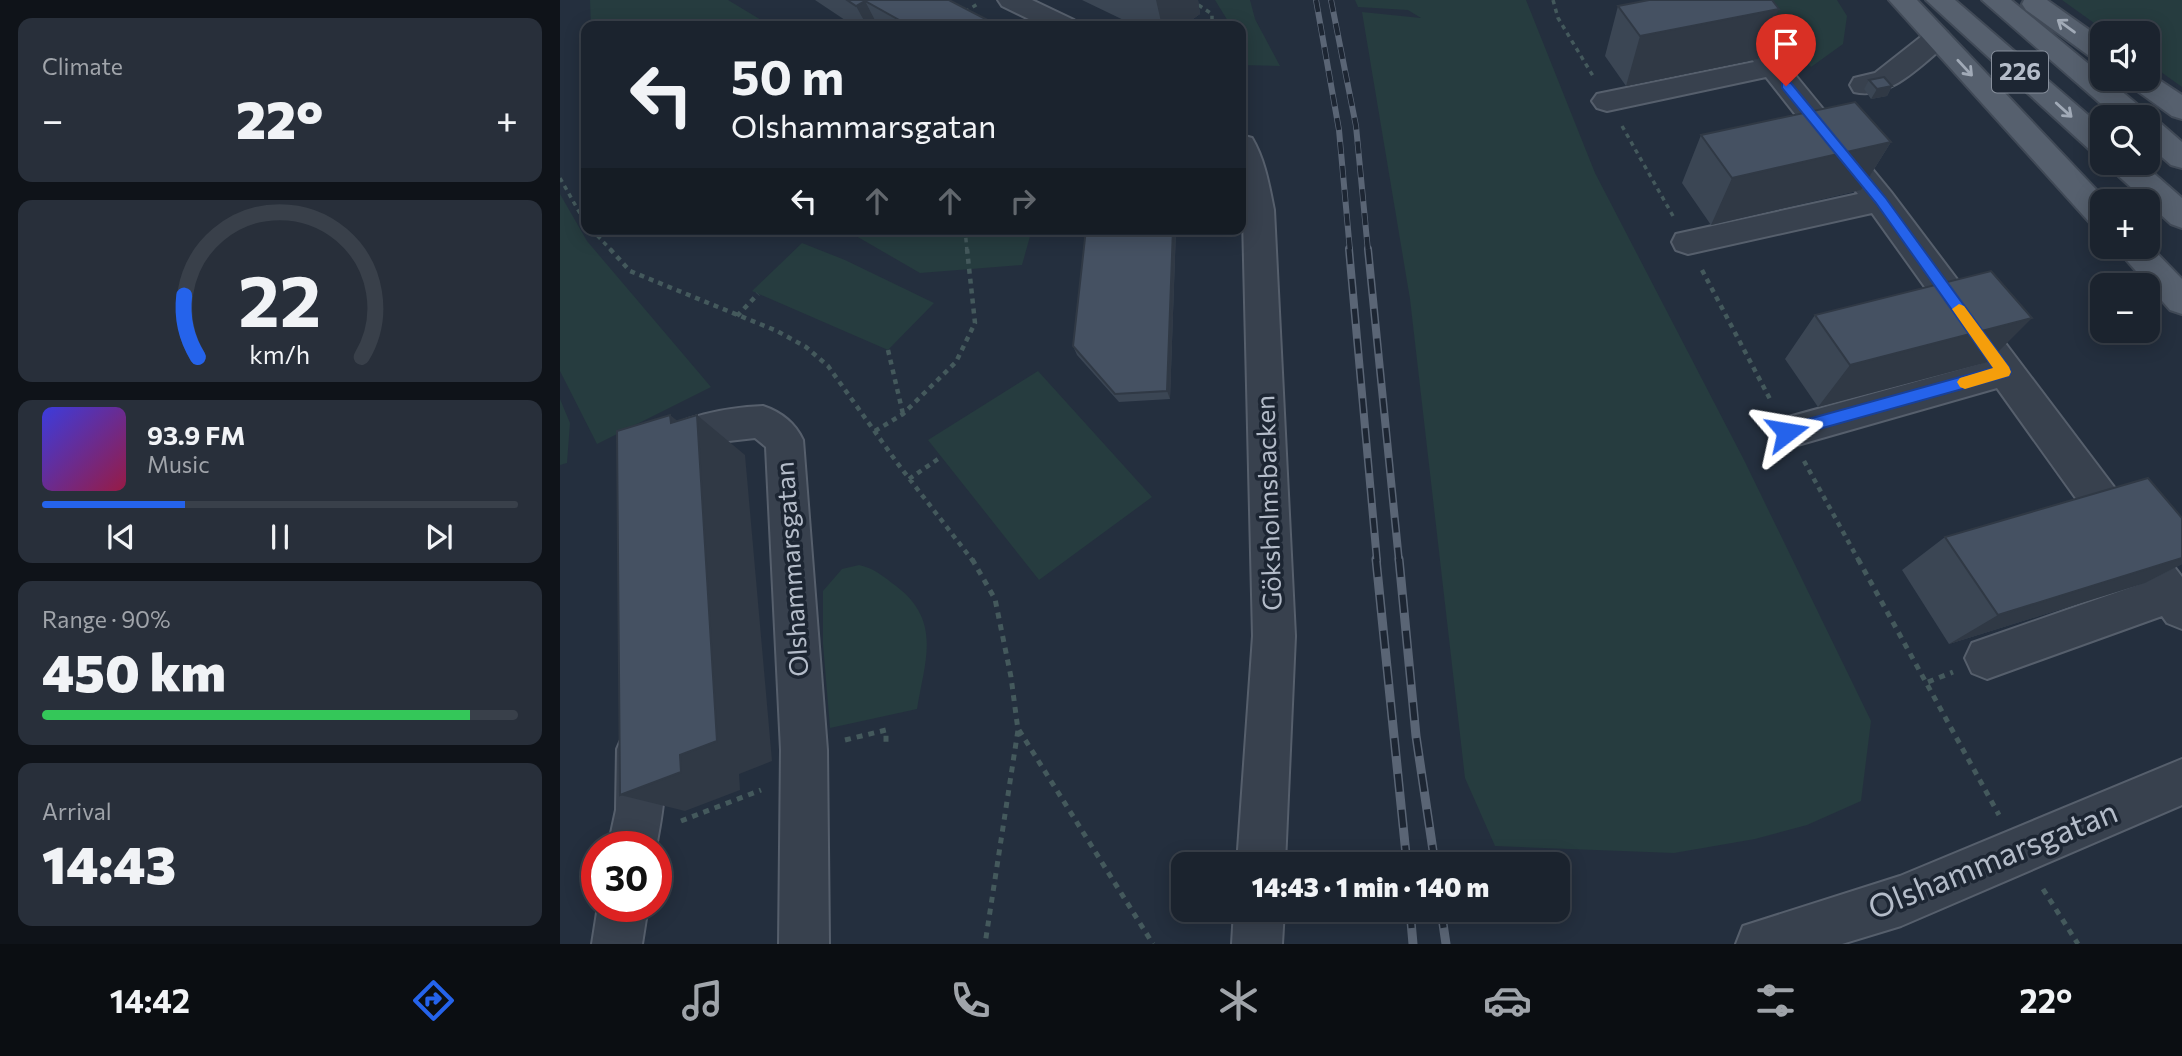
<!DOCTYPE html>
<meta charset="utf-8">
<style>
body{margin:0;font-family:Commissioner,sans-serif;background:#282f3a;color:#f1f3f6;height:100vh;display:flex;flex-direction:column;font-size:26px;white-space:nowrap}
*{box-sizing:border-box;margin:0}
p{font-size:23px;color:#a0a4aa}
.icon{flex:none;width:38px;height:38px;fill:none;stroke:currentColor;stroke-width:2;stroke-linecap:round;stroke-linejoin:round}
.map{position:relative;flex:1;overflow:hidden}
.details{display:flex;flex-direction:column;gap:18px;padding:18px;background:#0f1319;width:560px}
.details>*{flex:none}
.banner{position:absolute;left:21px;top:21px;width:665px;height:214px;border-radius:14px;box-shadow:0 4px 18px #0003,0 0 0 2px #39404a;background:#1b232e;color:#f1f3f6;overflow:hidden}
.controls{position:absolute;left:1530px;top:21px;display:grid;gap:14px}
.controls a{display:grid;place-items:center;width:70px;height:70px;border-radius:14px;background:#1b232e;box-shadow:0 4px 18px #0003,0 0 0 2px #39404a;font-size:35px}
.speed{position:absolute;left:21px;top:831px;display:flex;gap:14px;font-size:35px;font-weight:700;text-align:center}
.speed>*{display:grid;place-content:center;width:91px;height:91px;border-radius:50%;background:#1b232e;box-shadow:0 4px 18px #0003,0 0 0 2px #39404a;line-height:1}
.speed .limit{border:10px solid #d22;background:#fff;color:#111}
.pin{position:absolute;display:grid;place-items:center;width:60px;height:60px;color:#fff;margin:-72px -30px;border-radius:50% 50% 50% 0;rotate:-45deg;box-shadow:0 0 7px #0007}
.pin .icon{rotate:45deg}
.me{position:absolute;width:77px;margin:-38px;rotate:76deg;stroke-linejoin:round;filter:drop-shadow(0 0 5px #0008)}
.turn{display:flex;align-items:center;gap:24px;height:147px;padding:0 35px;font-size:32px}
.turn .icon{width:91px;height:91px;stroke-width:2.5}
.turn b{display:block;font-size:49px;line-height:60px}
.lanes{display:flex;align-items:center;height:66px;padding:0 35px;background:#0003;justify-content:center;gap:35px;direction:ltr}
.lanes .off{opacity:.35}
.big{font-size:52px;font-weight:800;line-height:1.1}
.details .tile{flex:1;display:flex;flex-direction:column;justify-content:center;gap:10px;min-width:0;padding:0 24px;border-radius:14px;background:#282f3a}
.details .dial{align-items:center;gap:0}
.dial svg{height:182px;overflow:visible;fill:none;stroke:#39404a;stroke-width:7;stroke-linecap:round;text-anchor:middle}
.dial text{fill:#f1f3f6;stroke:none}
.song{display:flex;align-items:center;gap:21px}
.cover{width:84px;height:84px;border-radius:10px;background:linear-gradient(135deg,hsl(240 70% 55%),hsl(340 70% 35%))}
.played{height:7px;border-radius:4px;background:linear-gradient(90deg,#2563eb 30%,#39404a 30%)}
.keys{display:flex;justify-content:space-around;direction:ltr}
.heat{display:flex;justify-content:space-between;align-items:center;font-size:38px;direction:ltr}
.charge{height:10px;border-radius:5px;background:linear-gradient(90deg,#34c759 90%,#39404a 0)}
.trip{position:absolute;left:611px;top:852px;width:399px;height:70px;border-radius:14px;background:#1b232e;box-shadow:0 4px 18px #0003,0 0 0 2px #39404a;font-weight:800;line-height:70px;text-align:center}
.dock{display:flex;height:112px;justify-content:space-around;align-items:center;background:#0b0e12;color:#a0a4aa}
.dock .icon{width:49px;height:49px}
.dock .selected{color:#2563eb}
.dock b{font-size:32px;color:#f1f3f6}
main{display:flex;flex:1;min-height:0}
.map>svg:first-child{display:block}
</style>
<main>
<section class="details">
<div class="tile"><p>Climate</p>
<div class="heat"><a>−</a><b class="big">22°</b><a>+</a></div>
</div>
<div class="tile dial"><svg viewBox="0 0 100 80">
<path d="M14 69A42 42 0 1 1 86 69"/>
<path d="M14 69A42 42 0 0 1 8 42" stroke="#2563eb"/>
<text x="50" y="56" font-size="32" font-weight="700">22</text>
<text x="50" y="72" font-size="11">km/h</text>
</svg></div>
<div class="tile">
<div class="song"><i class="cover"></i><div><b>93.9 FM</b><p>Music</p></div></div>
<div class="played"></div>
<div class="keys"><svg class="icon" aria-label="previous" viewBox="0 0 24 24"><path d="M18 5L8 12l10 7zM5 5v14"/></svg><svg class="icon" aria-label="pause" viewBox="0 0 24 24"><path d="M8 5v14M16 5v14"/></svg><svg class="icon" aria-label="next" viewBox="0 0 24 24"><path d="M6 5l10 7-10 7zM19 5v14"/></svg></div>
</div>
<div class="tile"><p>Range · 90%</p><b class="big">450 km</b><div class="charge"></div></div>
<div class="tile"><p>Arrival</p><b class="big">14:43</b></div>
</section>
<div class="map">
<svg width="1622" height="944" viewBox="0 0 1622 944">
<rect width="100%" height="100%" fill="#242f3e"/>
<path fill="#263c3f" d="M30,0H168L211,26H31Z
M655,0H690L695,19L720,66L681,65V26H671Z
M795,0H966L1035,173L1184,460L1311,721L1301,801L1247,825L1195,839L1114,853L935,846L905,778L850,299L802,12L861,18L848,10L798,7Z
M1168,0H1277L1287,16L1283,44L1251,67L1216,24L1203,26Z
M1502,0H1622V87L1587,62V33H1548Z
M0,194L27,241L151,387L37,444L0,371Z
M284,229H472L462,265L360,273Z
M242,243L285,260L374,303L328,350L192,291Z
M478,371L592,497L479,580L368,440Z
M0,399L10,423L7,463L0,465Z
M299,565C314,568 324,577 336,586C382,621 365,660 357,709L270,728L263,644V591L282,569Z"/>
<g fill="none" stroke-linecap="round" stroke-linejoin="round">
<defs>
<path id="minor" d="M438,0H472L514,20L518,26H483L442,6Z
M1163,15L1188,20L1195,26L1331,192L1622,577V629L1607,623L1602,616L1427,679L1412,673L1405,658L1412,643L1578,585L1437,388L1227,448L1214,443L1208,432L1214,421L1420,364L1312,213L1128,254L1116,250L1112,242L1116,234L1298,194L1206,77L1047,111L1037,108L1032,101L1037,94L1194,62L1169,33L1153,29L1149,23L1153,17Z
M1377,29L1387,32L1391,38L1387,44C1362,64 1329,101 1294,92L1290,85L1294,78L1315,73L1367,32Z
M681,135L692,138C705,160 709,185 714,210L735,636L725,864H677L693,636Z
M203,406C221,412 235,423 243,440L267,750L269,944H219L221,750L206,447L195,438L151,443L102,464L89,459L83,448L89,437C125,416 161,408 203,406Z
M80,726L96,733C111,768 103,811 96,847H48L56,810L57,749L64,733Z
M1622,759V805L1341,926L1282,944H1176L1183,926L1340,876Z
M38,906H88L82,944H32Z
M674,910H724L722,944H672Z"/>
<path id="major" d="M1329,0H1357L1547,201H1542V227L1531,224Z
M1366,0H1395L1542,127V154L1531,151Z
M1422,0H1451L1542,75V79H1547L1584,110L1588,118L1598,121L1622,142V168L1611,165L1587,144V117H1556Z
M1464,0H1487L1542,39V61L1532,58L1466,10L1462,4Z
M1587,72L1622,95V119L1612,116L1569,85L1565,79H1587Z
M1548,163H1582L1622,198V228L1611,224L1552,170Z
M1587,243L1622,279V314L1610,310L1555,247H1587Z"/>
</defs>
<use href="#minor" stroke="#565f6c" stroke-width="4"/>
<use href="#major" stroke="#414a57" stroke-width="4"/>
<path stroke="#44595c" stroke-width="3.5" stroke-dasharray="4.5 4.5" stroke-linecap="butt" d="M631,0L652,14V26
M993,0L998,18L1033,76
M405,12L419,3
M1062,126L1113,216
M0,178L26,224
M31,229L52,251
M405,229L407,251"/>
<path stroke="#44595c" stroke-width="4.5" stroke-dasharray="5 5" stroke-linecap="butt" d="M50,249L70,271L217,331L246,347L268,366L338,464L413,561
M1142,270L1211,401
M177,316L198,294
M328,350L343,414
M315,431L343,414L396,362L415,323L407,249
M1244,461L1299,561
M349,479L381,457"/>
<path stroke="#44595c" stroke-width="5" stroke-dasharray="6 6" stroke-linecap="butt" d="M412,559L435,599L451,677L458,730L425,944
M1298,559L1439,815
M1368,682L1393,672
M459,730L593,944
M285,740L326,730V744
M121,821L201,790
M1483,889L1518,944"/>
<use href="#minor" fill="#38414e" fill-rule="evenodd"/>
<use href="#major" fill="#56606e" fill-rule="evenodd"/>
<defs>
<path id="rail-far2" d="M756,0L779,130L790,251
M771,0L796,126L808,251"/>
<path id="rail-far1" d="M789,249L817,561
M808,249L839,561"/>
<path id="rail" d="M816,559L847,864
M839,559L856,736L875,864
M850,910L853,944
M881,910L886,944"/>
</defs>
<use href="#rail-far2" stroke="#5a6575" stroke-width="6"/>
<use href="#rail-far1" stroke="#5a6575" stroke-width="8"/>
<use href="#rail" stroke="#5a6575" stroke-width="9"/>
<use href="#rail-far2" stroke="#1d2633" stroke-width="4.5" stroke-dasharray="12" stroke-linecap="butt"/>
<use href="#rail-far1" stroke="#1d2633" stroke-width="5" stroke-dasharray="15" stroke-linecap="butt"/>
<use href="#rail" stroke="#1d2633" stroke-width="6" stroke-dasharray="18" stroke-linecap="butt"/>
</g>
<path fill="#3b4654" d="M255,0H389L439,26H294Z
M522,0H638L640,14L623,26H576Z
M1058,6L1198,59L1066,86L1045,56Z
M1309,80L1332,86L1327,96L1311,99L1304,89Z
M1141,135L1331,142L1301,190L1151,225L1122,183Z
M616,229L610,399L559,402L517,355L513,346Z
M1255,315L1428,362L1258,407L1225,359Z
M1622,518V564L1585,583L1389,644L1342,570L1385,537Z"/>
<path fill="#303945" d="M596,0H638L640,14L623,26H602Z
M305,1L318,26H307L296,6Z
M1219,9L1198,59L1066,86L1080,36Z
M1332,86L1327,96L1311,99L1317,89Z
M1331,142L1301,190L1151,225L1172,178Z
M613,229H616L610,399L607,391Z
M1472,318L1428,362L1258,407L1290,365Z
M110,415L139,438L137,415L185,455L212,761L179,774L180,790L125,811L60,795Z
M1622,558V564L1585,583L1389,644L1438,615Z"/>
<path fill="#455162" stroke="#303945" stroke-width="2" d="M287,0H389L439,26H350L305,1L296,6Z
M1089,0H1212L1219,9L1080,36L1058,6Z
M1324,77L1332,86L1317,89L1309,80Z
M1295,102L1331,142L1172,178L1141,135Z
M526,229H613L607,391L555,394L513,346Z
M1431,271L1472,318L1290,365L1255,315Z
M110,415L111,423L137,415L157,741L120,755L121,772L60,795L57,431Z
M1588,478L1622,518V558L1438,615L1385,537Z"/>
<defs><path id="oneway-shaft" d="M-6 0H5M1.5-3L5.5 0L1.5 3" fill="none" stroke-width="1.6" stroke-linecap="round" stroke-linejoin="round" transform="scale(1.75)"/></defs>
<g stroke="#a1aab7">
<use href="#oneway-shaft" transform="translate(1506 26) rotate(-144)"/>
<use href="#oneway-shaft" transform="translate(1405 68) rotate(47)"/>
<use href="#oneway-shaft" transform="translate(1504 110) rotate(42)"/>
</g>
<path fill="#2563eb" stroke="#184099" stroke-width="2" d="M1226,82L1231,83L1325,197L1449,367L1451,372L1449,376L1227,438L1221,437L1219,432L1227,425L1433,368L1316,203L1222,88V83Z"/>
<path fill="#f59e0b" d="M1399,304L1404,306L1449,367L1451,372L1449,376L1405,389L1400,387L1397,382L1400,378L1433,368L1392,309Z"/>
<g text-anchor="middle" stroke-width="7" stroke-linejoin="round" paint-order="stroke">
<rect fill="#1d2633" stroke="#878f9c" stroke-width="2" x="1432" y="51.5" width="56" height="41" rx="5"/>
<g font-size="24" font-weight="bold" fill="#b4bcc9">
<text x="1460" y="80">226</text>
</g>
<g font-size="26" fill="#b4bcc9" stroke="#1d2633">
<text transform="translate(709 503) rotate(-92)" y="9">Göksholmsbacken</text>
<text transform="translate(232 569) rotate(-94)" y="9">Olshammarsgatan</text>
</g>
<g font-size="32" fill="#b4bcc9" stroke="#1d2633">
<text transform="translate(1433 860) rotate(-22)" y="11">Olshammarsgatan</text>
</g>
</g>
</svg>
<div class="controls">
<a><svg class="icon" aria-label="sound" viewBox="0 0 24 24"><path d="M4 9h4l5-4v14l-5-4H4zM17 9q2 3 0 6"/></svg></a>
<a><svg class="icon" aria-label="search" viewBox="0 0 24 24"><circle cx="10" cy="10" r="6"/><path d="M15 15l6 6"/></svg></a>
<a>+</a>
<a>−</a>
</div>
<div class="speed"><div class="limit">30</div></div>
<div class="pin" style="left:1226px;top:86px;background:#d93025"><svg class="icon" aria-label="arrive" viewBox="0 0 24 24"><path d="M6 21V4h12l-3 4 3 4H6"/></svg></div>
<svg class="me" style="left:1227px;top:432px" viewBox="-20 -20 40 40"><path d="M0-17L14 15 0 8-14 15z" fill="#2563eb" stroke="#fff" stroke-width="4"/></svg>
<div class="trip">14:43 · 1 min · 140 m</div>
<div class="banner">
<div class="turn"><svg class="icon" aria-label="left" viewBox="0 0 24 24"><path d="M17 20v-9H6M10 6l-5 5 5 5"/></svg><div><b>50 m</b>Olshammarsgatan</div></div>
<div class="lanes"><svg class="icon" aria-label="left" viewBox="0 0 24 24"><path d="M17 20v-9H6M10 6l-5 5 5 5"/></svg><svg class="icon off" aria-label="ahead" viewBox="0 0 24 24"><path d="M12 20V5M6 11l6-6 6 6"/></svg><svg class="icon off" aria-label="ahead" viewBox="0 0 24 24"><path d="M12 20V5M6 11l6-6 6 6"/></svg><svg class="icon off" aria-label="right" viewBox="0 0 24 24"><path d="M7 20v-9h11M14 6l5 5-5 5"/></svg></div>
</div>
</div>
</main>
<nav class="dock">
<b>14:42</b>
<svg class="icon selected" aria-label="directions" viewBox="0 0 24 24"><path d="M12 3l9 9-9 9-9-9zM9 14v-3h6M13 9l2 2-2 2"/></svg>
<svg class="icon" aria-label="music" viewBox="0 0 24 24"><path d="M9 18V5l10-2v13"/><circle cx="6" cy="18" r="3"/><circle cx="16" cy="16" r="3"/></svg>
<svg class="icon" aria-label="phone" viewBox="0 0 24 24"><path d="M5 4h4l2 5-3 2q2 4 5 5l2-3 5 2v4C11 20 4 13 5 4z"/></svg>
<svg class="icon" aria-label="climate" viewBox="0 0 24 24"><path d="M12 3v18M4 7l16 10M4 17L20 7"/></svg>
<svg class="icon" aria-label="car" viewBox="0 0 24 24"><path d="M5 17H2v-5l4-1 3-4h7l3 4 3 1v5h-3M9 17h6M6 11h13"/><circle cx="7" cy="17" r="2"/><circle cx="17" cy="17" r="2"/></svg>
<svg class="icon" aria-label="filters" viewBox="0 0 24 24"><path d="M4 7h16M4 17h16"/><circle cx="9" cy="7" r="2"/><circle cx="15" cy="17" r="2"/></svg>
<b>22°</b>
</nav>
